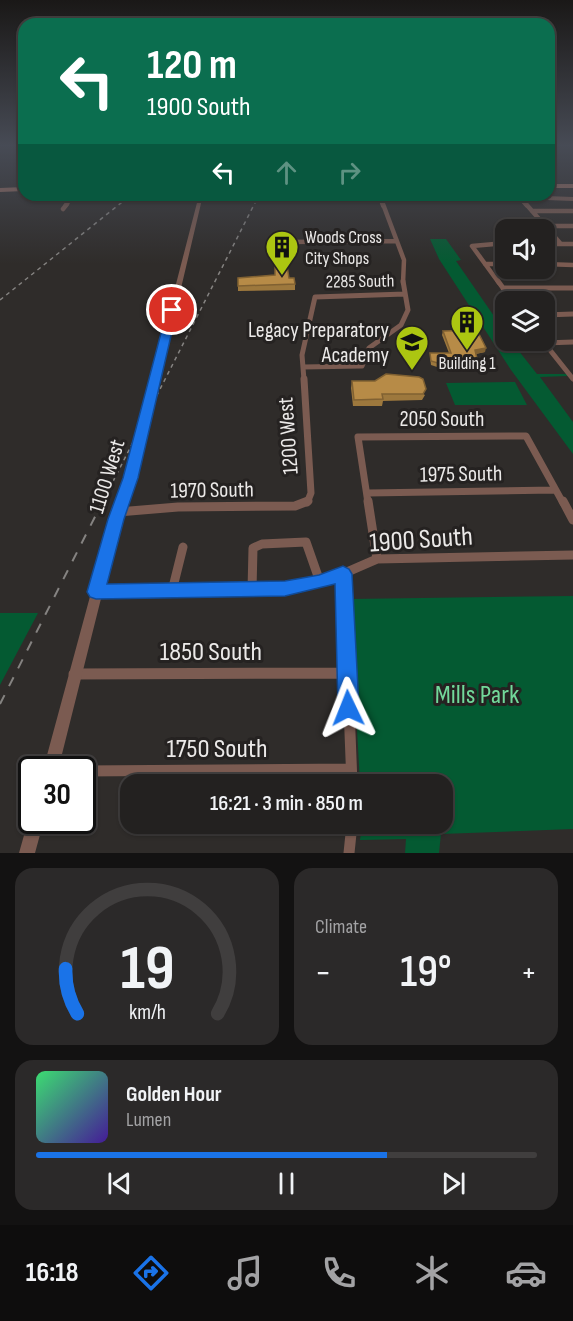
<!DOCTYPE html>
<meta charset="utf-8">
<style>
body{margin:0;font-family:"Sofia Sans Condensed",sans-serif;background:#2b2929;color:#f1f3f6;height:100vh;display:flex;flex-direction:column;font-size:22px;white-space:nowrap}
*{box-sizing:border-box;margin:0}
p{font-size:20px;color:#a3a3a5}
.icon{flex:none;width:33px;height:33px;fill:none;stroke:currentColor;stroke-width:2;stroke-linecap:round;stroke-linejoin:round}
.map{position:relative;height:853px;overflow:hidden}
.drawer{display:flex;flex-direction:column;gap:15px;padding:15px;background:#131212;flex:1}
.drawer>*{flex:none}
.top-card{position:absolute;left:18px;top:18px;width:537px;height:183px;border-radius:18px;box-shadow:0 2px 4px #0004,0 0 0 2px #403e3e;background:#0b6e4f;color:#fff;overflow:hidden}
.controls{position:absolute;left:495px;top:219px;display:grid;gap:12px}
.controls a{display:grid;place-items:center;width:60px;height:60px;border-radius:12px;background:#232120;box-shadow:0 2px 4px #0004,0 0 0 2px #403e3e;font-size:30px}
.speed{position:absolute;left:18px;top:756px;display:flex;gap:12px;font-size:30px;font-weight:700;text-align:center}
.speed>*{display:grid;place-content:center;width:78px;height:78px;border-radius:50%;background:#232120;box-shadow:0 2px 4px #0004,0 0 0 2px #403e3e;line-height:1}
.speed .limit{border:3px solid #111;border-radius:9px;background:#fff;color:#111}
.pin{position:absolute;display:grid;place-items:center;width:51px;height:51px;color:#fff;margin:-26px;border:3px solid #fff;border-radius:50%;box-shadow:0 2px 6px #0007}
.me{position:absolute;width:66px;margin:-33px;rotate:358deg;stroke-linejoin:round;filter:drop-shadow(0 0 4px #0008)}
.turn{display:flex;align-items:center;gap:21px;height:126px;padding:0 30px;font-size:27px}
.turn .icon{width:78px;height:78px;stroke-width:2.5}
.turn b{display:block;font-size:42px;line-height:51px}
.lanes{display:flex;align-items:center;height:57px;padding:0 30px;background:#0003;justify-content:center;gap:30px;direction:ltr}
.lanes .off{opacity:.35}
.big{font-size:45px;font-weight:600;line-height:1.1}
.drawer .widget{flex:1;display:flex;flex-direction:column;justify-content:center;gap:9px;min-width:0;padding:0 21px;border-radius:18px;background:#2b2929}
.drawer .dial{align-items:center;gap:0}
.dial svg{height:156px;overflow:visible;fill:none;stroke:#403e3e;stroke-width:7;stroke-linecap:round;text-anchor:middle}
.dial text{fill:#f1f3f6;stroke:none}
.song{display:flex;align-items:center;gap:18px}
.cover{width:72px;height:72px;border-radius:9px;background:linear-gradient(135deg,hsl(140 70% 55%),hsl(260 70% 35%))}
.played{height:6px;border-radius:3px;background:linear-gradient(90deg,#1a73e8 70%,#403e3e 70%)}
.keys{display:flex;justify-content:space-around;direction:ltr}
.heat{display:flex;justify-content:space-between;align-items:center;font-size:33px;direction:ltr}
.drawer .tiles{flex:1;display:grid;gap:15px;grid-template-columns:1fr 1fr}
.widget:last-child{grid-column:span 2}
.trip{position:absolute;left:120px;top:774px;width:333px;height:60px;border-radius:18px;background:#232120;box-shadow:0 2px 4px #0004,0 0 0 2px #403e3e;font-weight:600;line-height:60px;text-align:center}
.menu{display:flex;height:96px;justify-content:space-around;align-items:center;background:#0e0d0d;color:#a3a3a5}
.menu .icon{width:42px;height:42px}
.menu .current{color:#1a73e8}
.menu b{font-size:27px;color:#f1f3f6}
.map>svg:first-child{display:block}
</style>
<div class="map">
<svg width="573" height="853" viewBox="0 0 573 853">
<rect width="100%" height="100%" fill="#2f2c2a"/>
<path fill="#045a32" d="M430,239H446L461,260L456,261L505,332L506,340L511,341L537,374H566L568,376L540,377L573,422V454L511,370L439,259Z
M515,382L527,405H455L446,383Z
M573,596V829L441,834L439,853H405L406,839L360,840L362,824H442V784H360L350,599Z
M0,613H38L0,685Z"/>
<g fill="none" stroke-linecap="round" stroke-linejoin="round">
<path stroke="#7b5b51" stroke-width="4" d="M379,195L383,206
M519,197L527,206
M519,197L573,199
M65,206L74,195"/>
<path stroke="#7b5b51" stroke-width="4.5" d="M383,204L404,260L403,283
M526,204L560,243
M63,209L67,204
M532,211H573
M546,226H573
M282,238L284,242L397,241
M544,244H573
M485,264H506
M544,264L573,265
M499,283L472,246L506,243"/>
<path stroke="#7b5b51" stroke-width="5" d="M498,281L513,302
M503,288H573
M544,315L573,314
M542,340L573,379
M544,343L573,342
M303,367L362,366L369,348L401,325L408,310L403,281
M304,380L302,355L315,297L405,294"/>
<path stroke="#7b5b51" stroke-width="7" d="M304,379L311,493L307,503
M368,493L554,490
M368,503L358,437L526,436L563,503"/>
<path stroke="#7b5b51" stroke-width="9" d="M368,501L377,559
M563,501L573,520
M118,512L178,507L295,506L308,501
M343,574L347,658
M252,590L253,548L262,544L306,542L320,582
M172,591L183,547
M96,592L285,589L331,579L377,559L573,555"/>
<path stroke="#7b5b51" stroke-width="11" d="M347,656L352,784
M74,674L347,673
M82,771L351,769
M349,853L352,824"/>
<path fill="#7b5b51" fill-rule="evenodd" d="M199,195H203L140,462L121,519L58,770H43L111,519L130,462Z
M30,814H32V820H44L35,853H19Z"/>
<path fill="#a77465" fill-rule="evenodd" d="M549,184H573V188H549Z
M24,187V191L0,192V188Z"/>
<path stroke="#858381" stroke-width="1.5" stroke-dasharray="4 4" stroke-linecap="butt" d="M0,300L131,195
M102,503L259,195"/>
<path stroke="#858381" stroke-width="2" stroke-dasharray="10 10" stroke-linecap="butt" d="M0,704L103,501"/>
</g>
<path fill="#9d783d" d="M275,275L289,278L295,284V290L238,291V286Z
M443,331L485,352L476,354L478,363L477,367L440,368L431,365L430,357V353H449L442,335Z
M386,374L425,395L422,400L383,401L382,406H353L351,388L352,381H375Z"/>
<path fill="#806132" d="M486,348L485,352L475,354V350Z"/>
<path fill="#b78b47" stroke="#806132" stroke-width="1.5" d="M275,260H286L289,278H294L295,284L238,286V278L275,275Z
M477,330L486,348L475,350L478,363L441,364L431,361L430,353H451L443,331Z
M386,374L419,377L423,379L426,389L423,394H382L383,399L354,400L352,381H375Z"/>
<linearGradient id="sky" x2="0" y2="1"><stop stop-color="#1a1817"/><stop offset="0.55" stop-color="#474b55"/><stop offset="1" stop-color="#474b55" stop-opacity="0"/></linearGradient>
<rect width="573" height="264" fill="url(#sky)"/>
<path fill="#1a73e8" stroke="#114b97" stroke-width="1.5" d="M172,307L177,310L138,478L124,519L107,584L285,581L319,575L343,566L349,569L352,574L359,708L356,715L348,718L341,715L338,708L335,584L285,596L96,599L90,597L87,592L108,519L123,478L167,310Z"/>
<defs>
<symbol id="building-pin" viewBox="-11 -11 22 30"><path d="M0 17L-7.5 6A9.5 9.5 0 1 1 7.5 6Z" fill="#acc611" stroke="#252221"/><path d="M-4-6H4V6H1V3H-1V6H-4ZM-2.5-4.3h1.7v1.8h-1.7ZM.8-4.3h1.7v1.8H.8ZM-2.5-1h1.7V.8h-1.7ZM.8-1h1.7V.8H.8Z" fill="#111"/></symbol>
<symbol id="school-pin" viewBox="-11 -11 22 30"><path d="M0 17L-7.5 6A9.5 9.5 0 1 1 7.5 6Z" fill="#acc611" stroke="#252221"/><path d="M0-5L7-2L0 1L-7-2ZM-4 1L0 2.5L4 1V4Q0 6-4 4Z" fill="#111"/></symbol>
</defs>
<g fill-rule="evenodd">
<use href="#building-pin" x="263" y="228" width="38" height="52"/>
<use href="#building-pin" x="448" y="303" width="38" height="52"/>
<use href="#school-pin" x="393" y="323" width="38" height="52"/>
</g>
<g text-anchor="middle" stroke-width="6" stroke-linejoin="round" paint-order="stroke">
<g font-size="18" fill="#ebe9e8" stroke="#252221" text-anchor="start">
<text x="305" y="243">Woods Cross<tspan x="305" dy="21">City Shops</tspan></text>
<text x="467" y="369" text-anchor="middle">Building 1</text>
</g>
<g font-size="18" fill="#ebe9e8" stroke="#252221">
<text transform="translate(360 281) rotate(-1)" y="6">2285 South</text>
</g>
<g font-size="22" fill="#ebe9e8" stroke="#252221" text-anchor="end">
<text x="389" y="337">Legacy Preparatory<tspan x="389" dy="25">Academy</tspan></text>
</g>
<g font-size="22" fill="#ebe9e8" stroke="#252221">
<text x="442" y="426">2050 South</text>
<text transform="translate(287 436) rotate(-94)" y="8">1200 West</text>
<text transform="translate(461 473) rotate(-1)" y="8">1975 South</text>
<text transform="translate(106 476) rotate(-73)" y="8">1100 West</text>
<text transform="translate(212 489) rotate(-1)" y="8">1970 South</text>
</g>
<g font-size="27" fill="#ebe9e8" stroke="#252221">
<text transform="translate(421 539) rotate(-4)" y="9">1900 South</text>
<text x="211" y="660">1850 South</text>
<text x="217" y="757">1750 South</text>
</g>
<g font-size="27" fill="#72d89a" stroke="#252221">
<text x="477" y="703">Mills Park</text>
</g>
</g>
</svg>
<div class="controls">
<a><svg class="icon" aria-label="sound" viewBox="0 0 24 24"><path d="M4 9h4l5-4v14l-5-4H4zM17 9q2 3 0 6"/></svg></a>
<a><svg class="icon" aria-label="layers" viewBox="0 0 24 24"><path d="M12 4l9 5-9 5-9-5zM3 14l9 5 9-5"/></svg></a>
</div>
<div class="speed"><div class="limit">30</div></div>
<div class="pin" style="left:172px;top:310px;background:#d93025"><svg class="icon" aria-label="arrive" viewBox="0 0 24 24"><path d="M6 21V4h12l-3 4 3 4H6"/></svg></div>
<svg class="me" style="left:348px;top:708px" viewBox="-20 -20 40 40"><path d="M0-17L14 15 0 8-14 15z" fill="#1a73e8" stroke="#fff" stroke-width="4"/></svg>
<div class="trip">16:21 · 3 min · 850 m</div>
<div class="top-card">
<div class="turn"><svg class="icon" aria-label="left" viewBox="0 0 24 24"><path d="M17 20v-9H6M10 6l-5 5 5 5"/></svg><div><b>120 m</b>1900 South</div></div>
<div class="lanes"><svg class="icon" aria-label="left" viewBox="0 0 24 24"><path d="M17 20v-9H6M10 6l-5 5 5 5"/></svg><svg class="icon off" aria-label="ahead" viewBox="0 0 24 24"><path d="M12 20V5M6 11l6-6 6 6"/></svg><svg class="icon off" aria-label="right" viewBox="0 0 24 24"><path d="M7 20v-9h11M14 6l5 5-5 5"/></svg></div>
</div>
</div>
<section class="drawer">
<div class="tiles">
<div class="widget dial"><svg viewBox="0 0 100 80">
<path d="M14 69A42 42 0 1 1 86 69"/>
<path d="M14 69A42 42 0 0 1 8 46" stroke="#1a73e8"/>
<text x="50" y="56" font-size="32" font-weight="700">19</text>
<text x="50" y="72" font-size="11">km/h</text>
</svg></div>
<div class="widget"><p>Climate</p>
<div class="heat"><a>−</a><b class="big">19°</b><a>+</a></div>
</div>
<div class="widget">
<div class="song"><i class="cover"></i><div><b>Golden Hour</b><p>Lumen</p></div></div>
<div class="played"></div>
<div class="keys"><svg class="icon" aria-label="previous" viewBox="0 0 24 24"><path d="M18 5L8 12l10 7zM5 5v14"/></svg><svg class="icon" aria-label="pause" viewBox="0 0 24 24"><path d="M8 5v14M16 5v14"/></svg><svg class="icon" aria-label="next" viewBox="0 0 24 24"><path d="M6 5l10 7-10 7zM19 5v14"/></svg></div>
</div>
</div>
</section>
<nav class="menu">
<b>16:18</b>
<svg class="icon current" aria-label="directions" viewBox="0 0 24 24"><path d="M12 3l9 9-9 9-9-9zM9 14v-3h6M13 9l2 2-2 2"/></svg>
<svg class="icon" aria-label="music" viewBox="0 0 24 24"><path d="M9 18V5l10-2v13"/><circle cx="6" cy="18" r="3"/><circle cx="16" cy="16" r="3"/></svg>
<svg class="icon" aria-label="phone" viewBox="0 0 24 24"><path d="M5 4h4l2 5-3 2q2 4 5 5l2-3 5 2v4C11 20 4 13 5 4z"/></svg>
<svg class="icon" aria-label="climate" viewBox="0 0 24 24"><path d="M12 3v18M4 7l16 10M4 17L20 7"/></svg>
<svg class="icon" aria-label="car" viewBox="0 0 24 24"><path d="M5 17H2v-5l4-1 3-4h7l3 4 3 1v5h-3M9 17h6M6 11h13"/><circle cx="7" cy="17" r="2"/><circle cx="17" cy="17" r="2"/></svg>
</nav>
